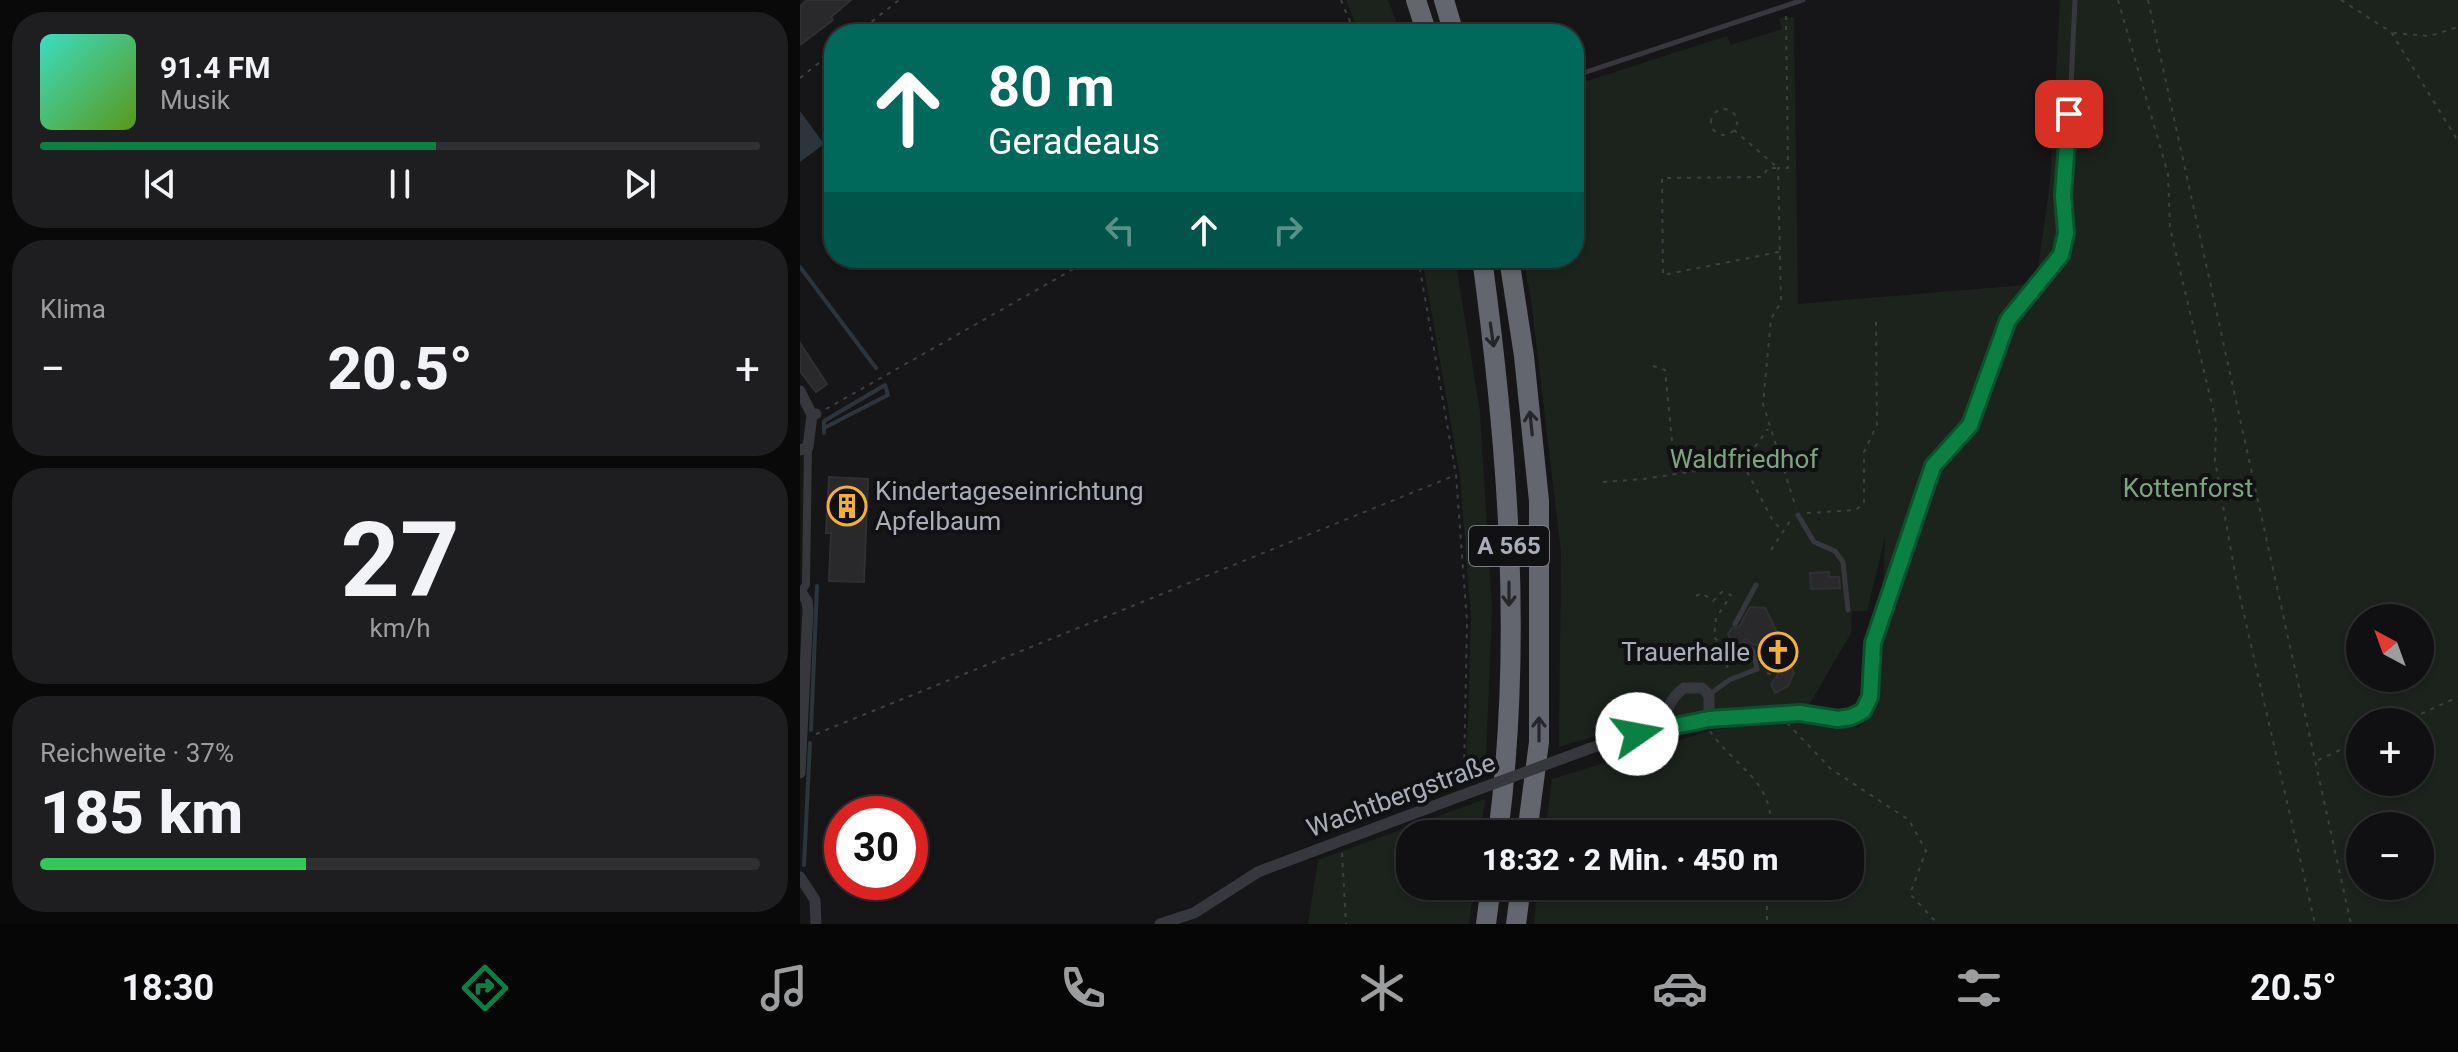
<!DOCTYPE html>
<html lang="de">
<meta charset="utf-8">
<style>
body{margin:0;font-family:Roboto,sans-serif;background:#1e1e20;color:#f1f3f6;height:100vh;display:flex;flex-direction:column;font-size:30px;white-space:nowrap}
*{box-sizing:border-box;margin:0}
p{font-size:26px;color:#9c9d9f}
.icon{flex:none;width:44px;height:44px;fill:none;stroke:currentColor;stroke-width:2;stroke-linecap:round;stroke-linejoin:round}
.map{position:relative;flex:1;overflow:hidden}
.panel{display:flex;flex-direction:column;gap:12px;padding:12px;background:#09090a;width:800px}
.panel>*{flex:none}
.guide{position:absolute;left:24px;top:24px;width:760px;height:244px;border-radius:32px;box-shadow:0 2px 6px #0004,0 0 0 2px #303032;background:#00695c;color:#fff;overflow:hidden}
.needle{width:52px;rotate:319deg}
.fabs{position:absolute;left:1546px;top:604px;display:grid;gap:16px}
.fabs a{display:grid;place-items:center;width:88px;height:88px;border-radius:50%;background:#101012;box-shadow:0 2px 6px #0004,0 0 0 2px #303032;font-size:40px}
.speed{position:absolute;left:24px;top:796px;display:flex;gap:16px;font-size:40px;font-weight:700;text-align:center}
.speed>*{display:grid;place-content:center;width:104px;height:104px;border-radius:50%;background:#101012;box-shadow:0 2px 6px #0004,0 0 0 2px #303032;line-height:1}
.speed .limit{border:12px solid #d22;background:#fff;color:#111}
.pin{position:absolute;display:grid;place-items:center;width:68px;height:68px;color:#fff;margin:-34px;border-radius:16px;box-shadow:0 4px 12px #0006}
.me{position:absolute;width:88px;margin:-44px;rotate:78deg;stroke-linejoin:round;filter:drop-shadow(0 0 6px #0008)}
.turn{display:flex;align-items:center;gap:28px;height:168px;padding:0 32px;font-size:36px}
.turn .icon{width:104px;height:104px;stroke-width:2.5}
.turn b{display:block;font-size:56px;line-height:68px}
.lanes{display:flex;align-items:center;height:76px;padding:0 32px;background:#0003;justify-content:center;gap:40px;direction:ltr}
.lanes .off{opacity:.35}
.big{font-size:60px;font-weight:800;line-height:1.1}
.panel .card{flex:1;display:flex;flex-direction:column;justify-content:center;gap:12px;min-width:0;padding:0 28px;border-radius:32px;background:#1e1e20}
.panel .dial{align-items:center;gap:0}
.dial b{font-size:104px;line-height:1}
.song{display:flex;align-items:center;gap:24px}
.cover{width:96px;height:96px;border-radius:12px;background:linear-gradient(135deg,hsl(170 70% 55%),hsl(90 70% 35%))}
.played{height:8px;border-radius:4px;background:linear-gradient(90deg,#0b8043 55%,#303032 55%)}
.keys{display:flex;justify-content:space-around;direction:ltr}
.heat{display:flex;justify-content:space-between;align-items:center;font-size:44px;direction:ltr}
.charge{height:12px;border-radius:6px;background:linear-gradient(90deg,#34c759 37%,#303032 0)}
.trip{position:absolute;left:596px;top:820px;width:468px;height:80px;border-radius:32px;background:#101012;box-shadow:0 2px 6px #0004,0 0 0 2px #303032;font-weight:800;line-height:80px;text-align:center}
.tab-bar{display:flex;height:128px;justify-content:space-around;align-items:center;background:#060607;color:#9c9d9f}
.tab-bar .icon{width:56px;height:56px}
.tab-bar .on{color:#0b8043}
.tab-bar b{font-size:36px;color:#f1f3f6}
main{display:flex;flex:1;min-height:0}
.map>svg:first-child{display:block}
</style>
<main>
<section class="panel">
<div class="card">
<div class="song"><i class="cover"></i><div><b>91.4 FM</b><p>Musik</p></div></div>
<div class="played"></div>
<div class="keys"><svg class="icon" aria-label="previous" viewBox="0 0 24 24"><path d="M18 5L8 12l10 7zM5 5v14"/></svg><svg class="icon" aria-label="pause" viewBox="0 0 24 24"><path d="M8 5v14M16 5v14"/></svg><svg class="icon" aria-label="next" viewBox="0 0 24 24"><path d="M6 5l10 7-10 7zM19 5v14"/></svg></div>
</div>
<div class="card"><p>Klima</p>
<div class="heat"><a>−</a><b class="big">20.5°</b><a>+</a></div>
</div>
<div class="card dial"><b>27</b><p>km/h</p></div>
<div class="card"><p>Reichweite · 37%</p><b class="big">185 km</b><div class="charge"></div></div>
</section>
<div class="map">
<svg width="1658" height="924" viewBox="0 0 1658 924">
<rect width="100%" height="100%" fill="#161618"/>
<path fill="#1c231d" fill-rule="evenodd" d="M546,0H588L601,34H560Z
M1260,0H1658V924H734L738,886H1050V834H745L752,779L909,731L983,719L1059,728L1078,705L1085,538L1067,611H1052L1051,633L1006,710L815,730L759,747L761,552L731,299L723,258H774V85L927,36L931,45L982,29L979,18L994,17L998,304L1225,285L1236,283L1250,182ZM1560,618H1620V678H1560ZM1560,722H1620V782H1560ZM1560,826H1620V886H1560Z
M622,258H655L680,412L692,610L685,779L666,782L671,620L660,476Z
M685,799L681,834H610V886H674L669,924H508L518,860Z"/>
<path fill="#2c353c" d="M0,111L24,144L0,162Z"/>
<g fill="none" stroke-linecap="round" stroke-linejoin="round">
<path stroke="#2c353c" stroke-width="4" d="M0,267L76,368
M24,433V421L85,385L88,395L24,428
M11,730L17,586
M4,865L10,743"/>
</g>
<path fill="#29292c" stroke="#303034" stroke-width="2" d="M7,0H51L31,17L33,20L0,45V6Z
M0,343L27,384L16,392L0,371Z
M29,477L68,479L64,582L29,581L31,533H26Z
M1029,572V577H1039L1040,588L1011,589L1010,573Z
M950,607L965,608L979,636L984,637L990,649L985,656L994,673L988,686L975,693L971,684L979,673L965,646L954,645L945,639L940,644H933L928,634L932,628L939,627Z"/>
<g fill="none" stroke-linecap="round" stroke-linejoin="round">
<path stroke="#3d3f44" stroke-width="2" stroke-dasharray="4 6" stroke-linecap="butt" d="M541,0L555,34
M1318,0L1368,174L1370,228L1416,422L1415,461L1437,584L1515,924
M1348,0L1551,924
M1541,0L1591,32L1658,141
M986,16L988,168H978L981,302L971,319L963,404L996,508
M1593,33L1630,36L1658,27
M56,34L99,0
M0,78L34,51
M911 122a13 13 0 1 1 26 0a13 13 0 1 1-26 0Z
M934,130L978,168H968L962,177L862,178L863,275L979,252
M618,258L656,475L667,622L664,772L653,785
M853,366L865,370L875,472
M26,409L293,258
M943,463L968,429
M803,482L843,479L943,464L974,523L981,528
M1007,513L1056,510L1064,503V452L1077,425L1076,316
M971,550L990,521
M896,596L902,593L913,601L922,592L931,595L916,618L914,637L924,648L928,670
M967,673L977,676
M1603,722L1658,697
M987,723L1031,769L1109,820L1126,851L1110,894L1138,924
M910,731C934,767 977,782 970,834
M16,734L656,475
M1518,760L1560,741
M542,853L546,924
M967,886V924"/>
<path stroke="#37383d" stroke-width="5" d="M774,76L1003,0
M998,515L1014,542L1035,551L1043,562L1048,610
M935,624L956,585
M910,694L929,680L957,669L953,651L945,644
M909,719L1000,713L1038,719L1051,717L1063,711L1070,697L1073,643L1133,466L1170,425L1208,320L1261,255L1266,233L1263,196L1267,171L1275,0"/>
<path stroke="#37383d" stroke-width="8" d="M2,592L6,584L8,447"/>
<path stroke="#37383d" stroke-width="11" d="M0,391L12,415L16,414
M0,450L8,447L12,415
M0,591L7,601L8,610L0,773
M791,748L837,734L909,719V695L902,688H884C871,698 864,710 866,727
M0,877L15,900L16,924
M360,924L394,913L458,872L663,795"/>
<path stroke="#63666e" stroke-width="20" d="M616,0L627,34
M644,0L654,34
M682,258C708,450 723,642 698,834
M709,258L724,356L739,501V742L727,834
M686,924L691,886
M716,924L721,886"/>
<path stroke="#37383d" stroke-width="11" d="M663,795L791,748"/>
</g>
<defs><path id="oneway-shaft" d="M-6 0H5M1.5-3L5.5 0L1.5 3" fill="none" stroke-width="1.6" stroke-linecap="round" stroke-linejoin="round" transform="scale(2)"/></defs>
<g stroke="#26262a">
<use href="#oneway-shaft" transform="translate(692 335) rotate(82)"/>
<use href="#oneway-shaft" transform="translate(731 423) rotate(-96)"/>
<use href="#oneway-shaft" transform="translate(709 594) rotate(90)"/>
<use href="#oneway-shaft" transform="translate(739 729) rotate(-90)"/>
</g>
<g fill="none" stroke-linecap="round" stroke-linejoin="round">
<defs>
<path id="route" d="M837,734L909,719L1000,713L1038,719L1051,717L1063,711L1070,697L1073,643L1133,466L1170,425L1208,320L1261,255L1266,233L1263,196L1269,114"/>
</defs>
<use href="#route" stroke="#07532c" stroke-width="20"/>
<use href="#route" stroke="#0b8043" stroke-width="14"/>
</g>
<defs>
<symbol id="building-ring" viewBox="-11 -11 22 22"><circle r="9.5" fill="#111113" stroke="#f2b134" stroke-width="1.5"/><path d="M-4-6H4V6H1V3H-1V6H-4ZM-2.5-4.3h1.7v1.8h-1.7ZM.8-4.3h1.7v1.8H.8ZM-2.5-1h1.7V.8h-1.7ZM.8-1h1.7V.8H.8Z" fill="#f2b134"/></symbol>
<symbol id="church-ring" viewBox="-11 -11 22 22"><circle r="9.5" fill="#111113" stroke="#f2b134" stroke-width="1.5"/><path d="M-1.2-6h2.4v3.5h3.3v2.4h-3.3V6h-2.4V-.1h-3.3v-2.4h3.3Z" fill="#f2b134"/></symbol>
</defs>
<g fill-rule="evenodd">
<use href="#building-ring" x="25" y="484" width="44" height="44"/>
<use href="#church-ring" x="956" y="630" width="44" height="44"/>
</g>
<g text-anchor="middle" stroke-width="8" stroke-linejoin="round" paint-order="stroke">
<rect fill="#111113" stroke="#7b7e86" stroke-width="2" x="669" y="526" width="80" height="40" rx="6"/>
<g font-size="24" font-weight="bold" fill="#a8adb8">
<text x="709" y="554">A 565</text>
</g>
<g font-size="26" fill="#7fa381" stroke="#111113">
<text x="944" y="468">Waldfriedhof</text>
<text x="1388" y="497">Kottenforst</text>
</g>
<g font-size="26" fill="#a8adb8" stroke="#111113" text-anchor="start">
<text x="75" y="500">Kindertageseinrichtung<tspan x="75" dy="30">Apfelbaum</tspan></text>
<text x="950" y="661" text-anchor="end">Trauerhalle</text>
</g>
<g font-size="26" fill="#a8adb8" stroke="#111113">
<text transform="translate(601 795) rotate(-20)" y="9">Wachtbergstraße</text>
</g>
</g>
</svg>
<div class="fabs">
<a><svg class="needle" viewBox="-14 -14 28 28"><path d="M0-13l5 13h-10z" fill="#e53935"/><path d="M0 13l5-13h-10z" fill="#9c9d9f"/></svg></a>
<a>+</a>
<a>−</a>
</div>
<div class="speed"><div class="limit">30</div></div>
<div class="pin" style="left:1269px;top:114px;background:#d93025"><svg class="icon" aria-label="arrive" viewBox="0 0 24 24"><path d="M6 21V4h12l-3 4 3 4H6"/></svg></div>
<svg class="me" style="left:837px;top:734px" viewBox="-20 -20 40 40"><circle r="19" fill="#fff"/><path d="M0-13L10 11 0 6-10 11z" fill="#0b8043"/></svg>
<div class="trip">18:32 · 2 Min. · 450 m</div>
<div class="guide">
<div class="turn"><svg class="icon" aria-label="ahead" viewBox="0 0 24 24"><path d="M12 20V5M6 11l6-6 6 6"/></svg><div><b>80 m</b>Geradeaus</div></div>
<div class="lanes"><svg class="icon off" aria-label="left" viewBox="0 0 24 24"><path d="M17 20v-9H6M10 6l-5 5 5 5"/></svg><svg class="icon" aria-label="ahead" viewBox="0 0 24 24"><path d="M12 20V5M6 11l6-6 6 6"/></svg><svg class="icon off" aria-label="right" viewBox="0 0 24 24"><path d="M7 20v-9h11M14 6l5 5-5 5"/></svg></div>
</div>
</div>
</main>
<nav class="tab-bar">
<b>18:30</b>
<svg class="icon on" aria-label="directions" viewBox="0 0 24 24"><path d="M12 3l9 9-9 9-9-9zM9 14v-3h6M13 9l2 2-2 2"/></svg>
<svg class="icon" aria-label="music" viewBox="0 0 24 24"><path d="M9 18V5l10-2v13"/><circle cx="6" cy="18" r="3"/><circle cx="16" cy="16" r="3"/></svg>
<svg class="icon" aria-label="phone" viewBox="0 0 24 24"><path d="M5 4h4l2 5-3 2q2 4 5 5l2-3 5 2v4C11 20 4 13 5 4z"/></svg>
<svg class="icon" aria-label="climate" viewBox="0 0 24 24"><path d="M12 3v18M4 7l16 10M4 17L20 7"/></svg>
<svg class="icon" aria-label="car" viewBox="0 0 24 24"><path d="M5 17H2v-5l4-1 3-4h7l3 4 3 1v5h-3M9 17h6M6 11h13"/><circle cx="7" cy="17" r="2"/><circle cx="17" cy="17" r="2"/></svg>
<svg class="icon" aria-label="filters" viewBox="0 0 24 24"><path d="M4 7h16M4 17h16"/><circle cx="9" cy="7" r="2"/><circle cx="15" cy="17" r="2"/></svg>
<b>20.5°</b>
</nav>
